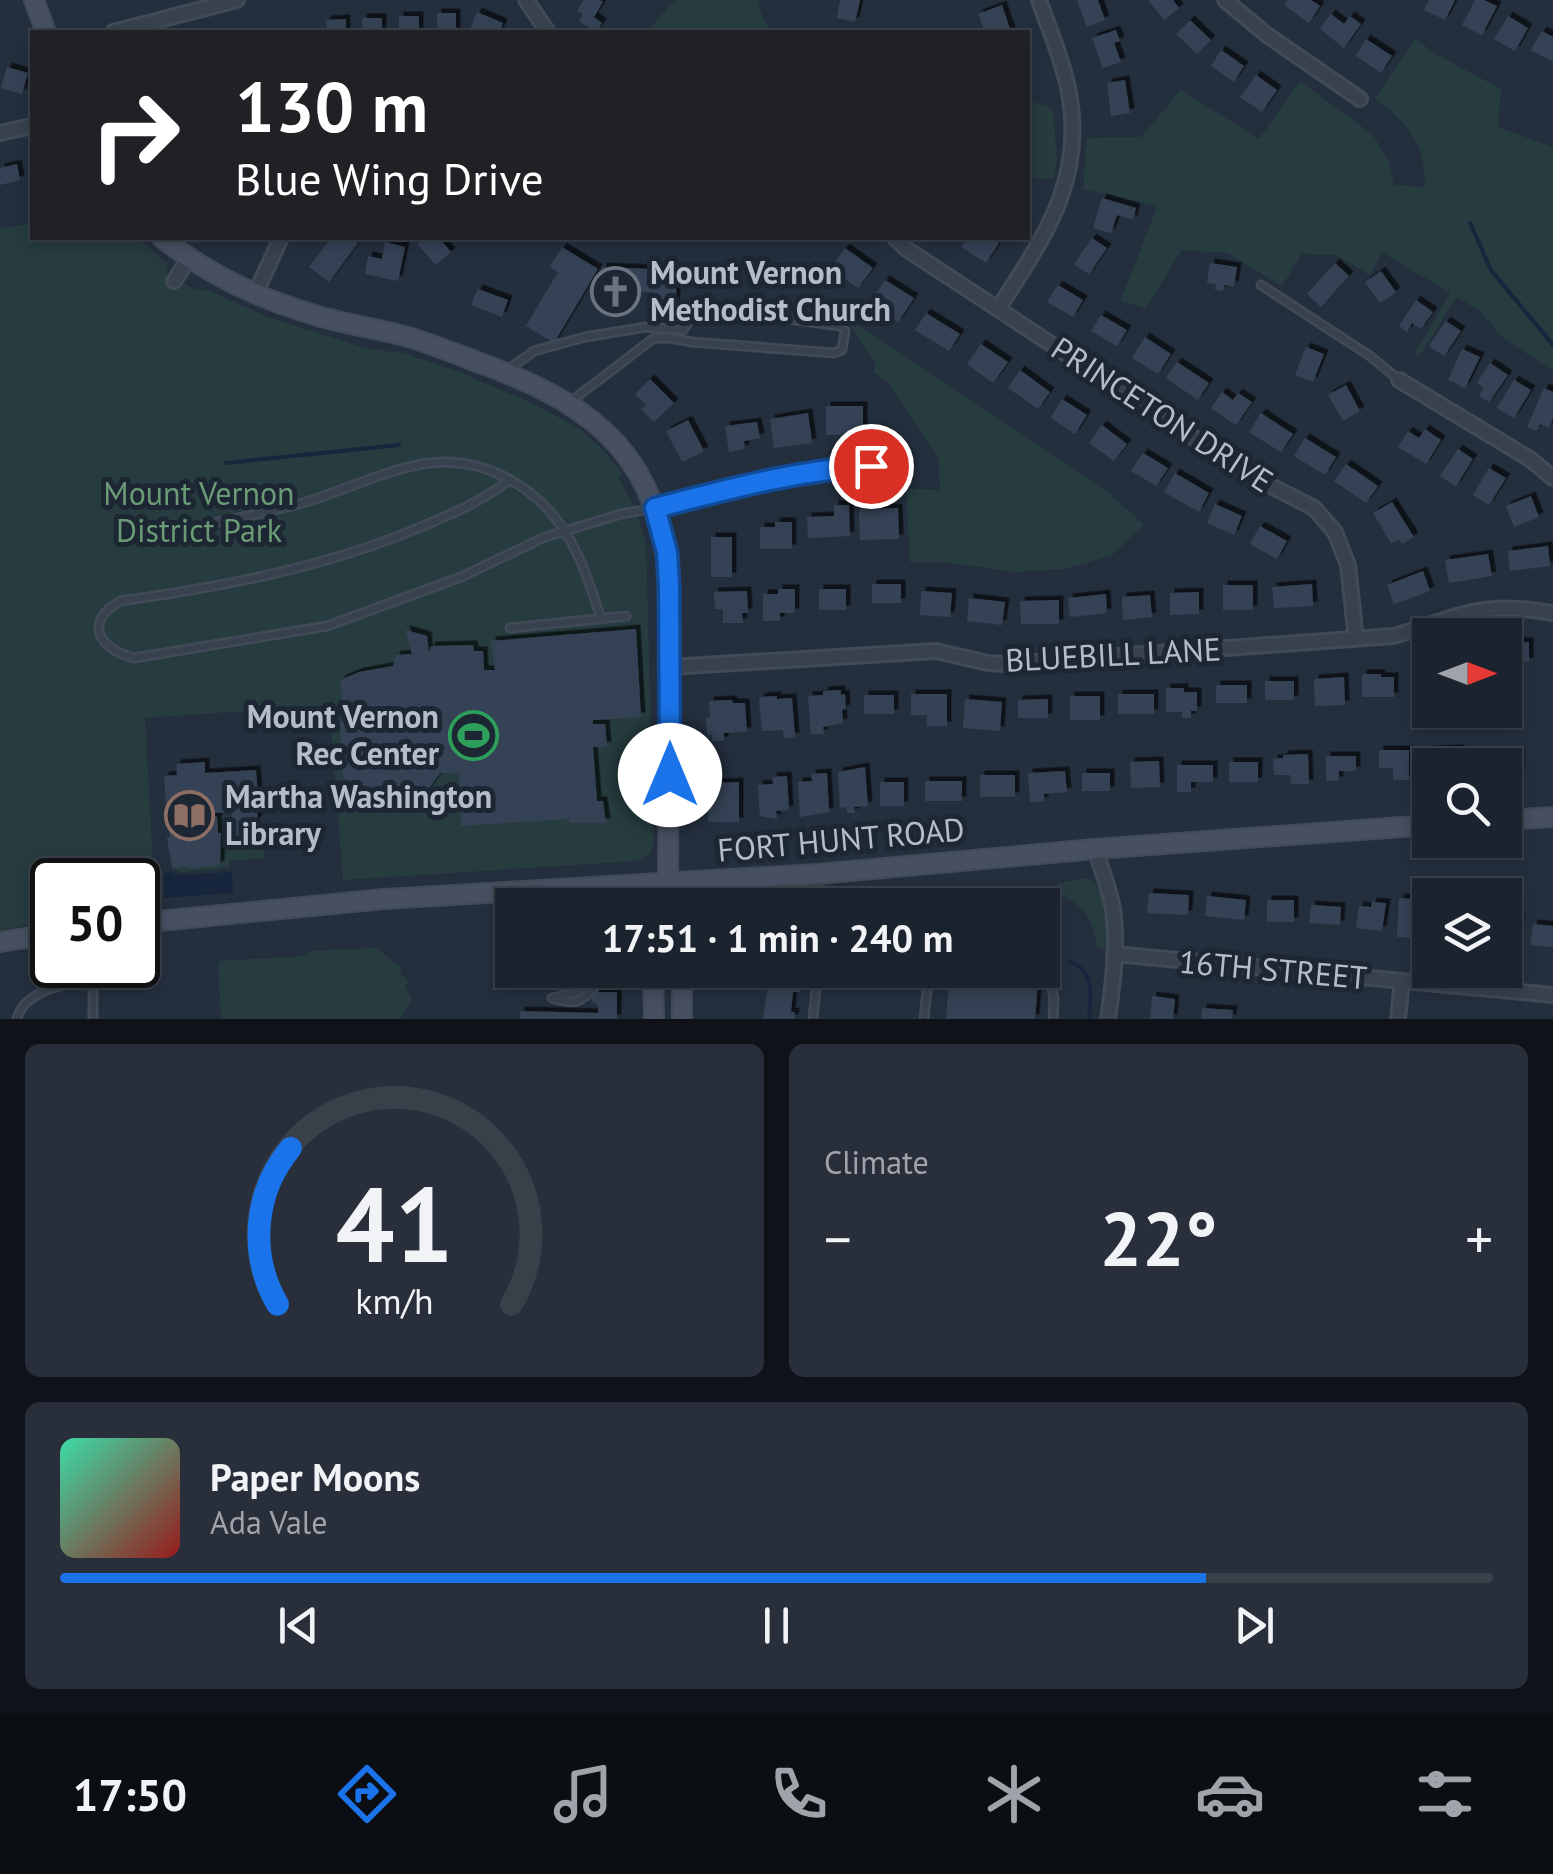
<!DOCTYPE html>
<meta charset="utf-8">
<style>
body{margin:0;font-family:"PT Sans",sans-serif;background:#282f3a;color:#f1f3f6;height:100vh;display:flex;flex-direction:column;font-size:38px;white-space:nowrap}
*{box-sizing:border-box;margin:0}
p{font-size:32px;color:#a0a4aa}
.icon{flex:none;width:55px;height:55px;fill:none;stroke:currentColor;stroke-width:2;stroke-linecap:round;stroke-linejoin:round}
.map{position:relative;height:1019px;overflow:hidden}
.panel{display:flex;flex-direction:column;gap:25px;padding:25px;background:#0f1319;flex:1}
.panel>*{flex:none}
.hud{position:absolute;left:30px;top:30px;width:1000px;height:210px;border-radius:0px;box-shadow:0 5px 15px #0003,0 0 0 2px #39404a;background:#202124;color:#fff;overflow:hidden}
.needle{width:65px;rotate:90deg}
.fabs{position:absolute;left:1412px;top:618px;display:grid;gap:20px}
.fabs a{display:grid;place-items:center;width:110px;height:110px;border-radius:0px;background:#1b232e;box-shadow:0 5px 15px #0003,0 0 0 2px #39404a;font-size:50px}
.speed{position:absolute;left:30px;top:858px;display:flex;gap:20px;font-size:50px;font-weight:700;text-align:center}
.speed>*{display:grid;place-content:center;width:130px;height:130px;border-radius:50%;background:#1b232e;box-shadow:0 5px 15px #0003,0 0 0 2px #39404a;line-height:1}
.speed .limit{border:5px solid #111;border-radius:15px;background:#fff;color:#111}
.pin{position:absolute;display:grid;place-items:center;width:85px;height:85px;color:#fff;margin:-42px;border:5px solid #fff;border-radius:50%;box-shadow:0 2px 10px #0007}
.me{position:absolute;width:110px;margin:-55px;rotate:0deg;stroke-linejoin:round;filter:drop-shadow(0 0 8px #0008)}
.turn{display:flex;align-items:center;gap:35px;height:210px;padding:0 40px;font-size:45px}
.turn .icon{width:130px;height:130px;stroke-width:2.5}
.turn b{display:block;font-size:70px;line-height:85px}
.big{font-size:75px;font-weight:700;line-height:1.1}
.panel .card{flex:1;display:flex;flex-direction:column;justify-content:center;gap:15px;min-width:0;padding:0 35px;border-radius:15px;background:#282f3a}
.panel .dial{align-items:center;gap:0}
.dial svg{height:260px;overflow:visible;fill:none;stroke:#39404a;stroke-width:7;stroke-linecap:round;text-anchor:middle}
.dial text{fill:#f1f3f6;stroke:none}
.song{display:flex;align-items:center;gap:30px}
.cover{width:120px;height:120px;border-radius:15px;background:linear-gradient(135deg,hsl(160 70% 55%),hsl(0 70% 35%))}
.played{height:10px;border-radius:5px;background:linear-gradient(90deg,#1a73e8 80%,#39404a 80%)}
.keys{display:flex;justify-content:space-around;direction:ltr}
.heat{display:flex;justify-content:space-between;align-items:center;font-size:55px;direction:ltr}
.panel .tiles{flex:1;display:grid;gap:25px;grid-template-columns:1fr 1fr}
.card:last-child{grid-column:span 2}
.trip{position:absolute;left:495px;top:888px;width:565px;height:100px;border-radius:0px;background:#1b232e;box-shadow:0 5px 15px #0003,0 0 0 2px #39404a;font-weight:700;line-height:100px;text-align:center}
.tabs{display:flex;height:160px;justify-content:space-around;align-items:center;background:#0b0e12;color:#a0a4aa}
.tabs .icon{width:70px;height:70px}
.tabs .selected{color:#1a73e8}
.tabs b{font-size:45px;color:#f1f3f6}
.map>svg:first-child{display:block}
</style>
<div class="map">
<svg width="1553" height="1019" viewBox="0 0 1553 1019">
<defs>
<filter id="shadow"><feDropShadow dx="4.5" dy="-4.5" stdDeviation="0" flood-color="#0009"/></filter>
</defs>
<rect width="100%" height="100%" fill="#242f3e"/>
<path fill="#263c3f" d="M675,0H758C761,16 764,29 781,32H670L650,28Z
M1415,39L1436,54L1501,89L1498,127L1553,147V371L1503,338L1482,313L1457,297L1419,357L1414,354L1450,293L1383,253L1369,275L1336,255L1302,254L1282,286L1228,253L1182,250L1145,309L1121,300L1157,206L1083,189L1087,138L1141,137L1181,90L1259,139L1300,81L1373,135L1389,161L1394,185L1425,187C1426,143 1407,123 1375,98Z
M1028,101L1053,108L1057,159L1054,179L1028,177Z
M32,223V238H137L168,264L166,272L195,290H208L265,316L361,347L406,354L457,371L534,404L580,429L605,452L622,473L618,477L636,509L646,543L654,844L650,854L637,861L343,880L329,705L145,718L155,899L147,908L138,909V880H52V921L0,930V229Z
M844,316L1102,487L1144,525L1111,556L1063,569L1016,572L942,562H910L906,489L940,490L938,457L888,382L873,372L876,365Z
M229,815V836C241,854 258,847 262,829L264,858L230,861L229,868L181,872L172,868L220,865L217,816Z
M1087,878C1111,893 1110,923 1108,949L1097,947C1092,915 1085,908 1057,892L1058,883Z
M377,948L402,968L400,974L408,981L405,986L412,1000L400,1019H221L218,961L306,956L308,951Z"/>
<path fill="#17263c" d="M168,872L183,875L232,872L233,893L164,898V876Z"/>
<g fill="none" stroke-linecap="round" stroke-linejoin="round">
<path stroke="#17263c" stroke-width="4" d="M1470,223L1491,270L1553,345
M226,463L399,445
M1069,961C1095,971 1091,995 1089,1019"/>
</g>
<path fill="#364354" filter="url(#shadow)" d="M584,0H600L603,2L594,17L602,23L596,32L579,21L583,14L577,11Z
M840,0H860L855,22L837,18Z
M1077,0H1098L1105,20L1087,27Z
M1148,0H1173L1179,8L1164,20Z
M1288,0H1311L1320,6L1309,23L1284,5Z
M1429,0H1455L1445,20L1424,10Z
M1475,0H1484L1497,6L1482,35L1462,25Z
M1002,5L1011,32H985L978,14Z
M477,12L503,23L499,32H469Z
M437,13H456V32H437Z
M1331,14L1344,24L1350,16L1361,24L1344,48L1320,29Z
M399,16H419V32H399Z
M1508,16L1528,28L1515,51L1494,39Z
M362,18H382V32H362Z
M346,19V32H327L326,20Z
M1190,20L1211,40L1197,54L1176,34Z
M1116,30L1120,41L1114,43L1121,62L1103,68L1092,38Z
M1542,31L1553,37V62L1531,50Z
M1366,39L1392,56L1381,73L1356,56Z
M1221,50L1244,66L1234,82L1211,66Z
M7,67L28,73L22,94L1,88Z
M1256,75L1277,90L1262,112L1240,97Z
M1125,80L1130,113L1111,116L1107,83Z
M17,164L20,180L0,185V168Z
M1102,198L1136,208L1133,220L1117,215L1111,233L1093,228Z
M331,238H351L358,243L329,282L309,267Z
M424,238H439L451,252L436,265L417,244Z
M967,238H991L999,243L986,263L961,247Z
M1092,238L1107,248L1089,274L1074,264Z
M385,242L405,247L398,281L365,274L368,256L382,259Z
M562,247L598,269L554,343L526,326L558,272L550,267Z
M845,248L873,268L858,288L831,268Z
M1210,263L1237,267L1234,286L1224,285L1223,291L1215,290L1216,284L1207,283Z
M1335,263L1349,276L1321,307L1307,294Z
M602,267L677,270L675,320L652,319L653,292L601,290Z
M1381,271L1396,292L1380,303L1365,282Z
M885,280L914,298L898,322L870,303Z
M1058,285L1083,300L1073,317L1047,302Z
M478,289L508,300L502,317L471,305Z
M1416,300L1433,312L1421,329L1412,323L1407,332L1399,326Z
M926,313L960,334L949,351L915,330Z
M1101,315L1127,330L1117,346L1091,331Z
M1446,321L1461,331L1444,356L1429,346Z
M1145,337L1171,354L1158,374L1132,358Z
M981,344L1008,362L993,383L967,364Z
M1306,347L1324,354L1313,382L1295,375Z
M1462,349L1480,357L1465,388L1448,380Z
M1177,362L1209,383L1198,400L1166,378Z
M1490,363L1508,375L1489,402L1479,396L1484,388L1477,383Z
M1020,370L1050,392L1038,409L1008,388Z
M650,379L674,403L654,422L641,409L646,405L635,394Z
M1514,380L1531,390L1514,418L1497,408Z
M1346,385L1360,411L1343,421L1328,395Z
M1544,388L1553,392V418L1549,428L1540,424L1536,431L1527,427Z
M1222,392L1233,400L1238,393L1252,402L1236,425L1211,408Z
M1062,399L1087,415L1075,434L1051,418Z
M826,406H863V435H826Z
M808,413L812,443L774,448L770,419Z
M1261,413L1293,434L1281,452L1249,432Z
M688,420L704,451L682,462L666,431Z
M757,422L760,438L744,441L745,449L729,452L725,426Z
M1102,425L1127,444L1114,461L1089,443Z
M1425,429L1441,440L1426,464L1398,447L1408,431L1419,438Z
M1305,438L1336,457L1325,475L1294,456Z
M1458,449L1473,459L1456,486L1440,476Z
M1143,453L1168,468L1156,486L1131,471Z
M1346,464L1378,486L1366,503L1334,481Z
M1489,468L1506,478L1489,505L1473,495Z
M1175,473L1209,493L1199,512L1164,492Z
M1531,496L1539,517L1514,527L1506,506Z
M1392,502L1414,537L1402,544L1399,539L1391,543L1373,513Z
M1215,504L1242,516L1234,535L1207,523Z
M834,505H849L850,536L808,538L807,517L834,516Z
M898,508L899,539L860,540L859,509Z
M775,522H792V549H760V527H775Z
M1260,526L1287,541L1277,559L1250,544Z
M711,537H732V577H711Z
M1548,546L1550,566L1510,571L1508,551Z
M1488,554L1492,576L1449,583L1445,560Z
M1423,571L1430,591L1394,604L1387,585Z
M872,584H901V603H872Z
M1312,584L1313,606L1274,608L1272,587Z
M1223,585H1253V610H1223Z
M778,589H795V613H780V621H763V594H778Z
M819,589H846V610H819Z
M747,591L748,613H742L743,623H723V609H715L714,592Z
M921,591L952,593L950,617L920,615Z
M1199,592V614L1170,615V593Z
M1106,594L1107,613L1070,617L1068,598Z
M1150,595L1152,617L1123,620L1122,597Z
M969,598L1005,602L1002,625L967,621Z
M1059,600V624H1021L1020,601Z
M636,629L641,717L593,720V724H605L607,746L593,747L597,801H603L606,823H569V819L461,826L459,773H440L416,807L345,808L340,722L345,721L340,680L359,672L393,666L396,655L412,654L405,630L427,636L429,653L431,646L473,645L474,651H483L484,670H495L491,641Z
M1505,642H1529V662H1505Z
M1430,659V689L1414,691L1410,662Z
M1362,674H1381V677H1394V697H1362Z
M1344,677L1345,705L1315,706L1314,679Z
M1265,681H1294V700H1265Z
M1216,685H1247V703H1216Z
M1166,688H1184V692H1197V711H1191V718H1182V712H1166Z
M841,690V695L845,694L846,709L842,710L843,723L823,727L824,734H811L808,696L823,695V691Z
M911,694H947V726H927V715H911Z
M1118,694H1154V714H1118Z
M864,695H894V714H864Z
M777,696V699L792,698L795,737L784,738L783,730L762,731L759,700L761,697Z
M1070,696H1100V720H1070Z
M1505,698H1518V727H1496L1497,710H1505Z
M965,699L1002,702L1000,731L963,728Z
M1048,699V718H1018V700Z
M732,700L733,703H745L747,732L724,733V741H712V735H707L706,718L710,717L709,701Z
M1460,749V765H1429V750Z
M1379,750H1409V780H1393V768H1379Z
M1488,753H1520V774H1505V765H1488Z
M1308,754L1309,784H1291L1290,775H1274L1273,759L1283,758V755Z
M1326,756H1356V771H1339V781H1326Z
M1159,761L1160,787L1131,788L1130,762Z
M205,762V773L256,770L258,795L266,794L267,811L257,812L258,819L255,822L258,834L252,841L248,842H241L234,837L232,832L235,823L232,821L231,812L212,813L213,817L217,816L218,833H221L220,865L189,869V867L172,868L167,837H170L169,820H174V817H167L164,776L177,775L176,764Z
M1229,762H1258V782H1229Z
M1177,765H1213V782H1191V792H1177Z
M865,767L868,806L854,807L855,813H847V807L840,808L838,772Z
M1065,771L1067,792L1044,794V801L1030,802L1028,773Z
M827,773L829,812L800,817L798,782L812,781L811,774Z
M1082,773H1110V791H1082Z
M980,775H1015V797H980Z
M787,776L789,810L776,811L777,819L760,816L758,785L773,784L772,777Z
M925,781H962V801H925Z
M739,782V822H708V796H715V783Z
M880,782H904V806H880Z
M1149,893L1189,895L1188,915L1147,913Z
M1207,896L1246,900L1244,920L1205,916Z
M1399,898L1416,899L1415,914L1430,915V939L1397,937Z
M1267,900H1294V922H1267Z
M1372,902L1386,903L1382,931L1356,928L1359,906L1371,907Z
M1311,905L1341,907L1340,925L1309,923Z
M1505,914L1520,916L1518,943L1505,942Z
M1533,924L1553,926V947L1530,945Z
M733,970H757L755,987L732,986Z
M787,970H802L800,992H793L791,1012H795L794,1019H763L768,986L785,988Z
M950,970H1039L1035,1019H946Z
M596,992H617V1019H520V1011L598,1013V1005L592,1001L591,996Z
M1152,996L1175,999L1173,1019H1150Z
M1202,1008L1233,1010L1232,1019H1201Z"/>
<g fill="none" stroke-linecap="round" stroke-linejoin="round">
<defs>
<path id="lane" d="M1261,285L1370,356L1398,379
M509,369L534,351L585,337L646,327L683,330L695,312L705,308L841,326L845,331L842,350L834,353L692,342L670,338H654L570,402
M510,480C481,502 449,515 416,529C322,568 220,587 120,601C83,623 99,649 134,658L327,626L461,577L545,537L621,514L649,509
M171,531C216,523 262,514 306,502C345,490 383,471 423,464C452,459 479,464 505,477C565,508 582,559 601,619
M510,628L626,616
M817,876L819,905
M1042,953H1046L1054,999L1053,1019
M93,965V1019
M770,970L780,975L817,979
M552,998C581,1007 581,1000 601,981C607,975 615,973 623,970
M553,998L577,992L601,979
M17,1019C26,978 115,977 149,976
M813,1019L818,970
M924,1019L929,970"/>
<path id="street" d="M526,0L548,32
M1225,0L1267,35L1360,99
M113,32L237,0
M0,133L32,126
M895,238L905,248L1252,476L1314,508L1335,532L1348,565L1356,639
M174,281L189,259
M256,292L281,238
M998,309C1044,237 1087,179 1068,88C1062,58 1049,29 1039,0
M1399,380L1530,459L1553,478
M655,508C726,490 797,470 871,466
M669,667L936,651L988,663L1006,664L1393,636C1418,630 1440,620 1464,614C1494,606 1523,608 1553,613
M1095,849C1102,869 1109,888 1113,909C1118,944 1113,984 1108,1019
M1114,954L1553,995
M1398,1019L1402,981"/>
<path id="secondary" d="M34,0L46,32
M162,238C206,273 258,298 311,314C343,324 376,328 408,337C435,345 461,356 488,366C600,408 660,460 669,585L668,883L674,905
M1505,820L1553,817
M138,923L384,899L817,874L1095,849L1430,825
M0,942L52,934
M653,970L654,1019
M682,1019V970"/>
</defs>
<use href="#lane" stroke="#414a57" stroke-width="11"/>
<use href="#street" stroke="#414a57" stroke-width="18"/>
<use href="#secondary" stroke="#414a57" stroke-width="22"/>
<use href="#lane" stroke="#38414e" stroke-width="6"/>
<use href="#street" stroke="#38414e" stroke-width="12"/>
<use href="#secondary" stroke="#465061" stroke-width="18"/>
</g>
<g fill="none" stroke-linecap="round" stroke-linejoin="round">
<defs>
<path id="route" d="M670,775L669,585L667,552L655,508C726,490 797,470 871,466"/>
</defs>
<use href="#route" stroke="#114b97" stroke-width="25"/>
<use href="#route" stroke="#1a73e8" stroke-width="18"/>
</g>
<defs>
<symbol id="church-ring" viewBox="-11 -11 22 22"><circle r="9.5" fill="#1d2633" stroke="#6b7280" stroke-width="1.5"/><path d="M-1.2-6h2.4v3.5h3.3v2.4h-3.3V6h-2.4V-.1h-3.3v-2.4h3.3Z" fill="#6b7280"/></symbol>
<symbol id="stadium-ring" viewBox="-11 -11 22 22"><circle r="9.5" fill="#1d2633" stroke="#2e9e5b" stroke-width="1.5"/><path d="M0-5a6.5 5 0 1 0 0 10a6.5 5 0 1 0 0-10ZM-3.5-1.8h7v3.6h-7Z" fill="#2e9e5b"/></symbol>
<symbol id="library-ring" viewBox="-11 -11 22 22"><circle r="9.5" fill="#1d2633" stroke="#8d6e63" stroke-width="1.5"/><path d="M-6-4Q-3-5.5-.7-3.5V5Q-3 3-6 4ZM6-4Q3-5.5 .7-3.5V5Q3 3 6 4Z" fill="#8d6e63"/></symbol>
</defs>
<g fill-rule="evenodd">
<use href="#church-ring" x="588" y="264" width="55" height="55"/>
<use href="#stadium-ring" x="446" y="708" width="55" height="55"/>
<use href="#library-ring" x="162" y="788" width="55" height="55"/>
</g>
<g text-anchor="middle" stroke-width="10" stroke-linejoin="round" paint-order="stroke">
<g font-size="32" font-weight="bold" fill="#b4bcc9" stroke="#1d2633" text-anchor="start">
<text x="650" y="284">Mount Vernon<tspan x="650" dy="37">Methodist Church</tspan></text>
<text x="439" y="728" text-anchor="end">Mount Vernon<tspan x="439" dy="37">Rec Center</tspan></text>
<text x="225" y="808">Martha Washington<tspan x="225" dy="37">Library</tspan></text>
</g>
<g font-size="32" fill="#b4bcc9" stroke="#1d2633">
<text transform="translate(1162 415) rotate(33)" y="11">PRINCETON DRIVE</text>
<text transform="translate(1113 655) rotate(-3)" y="11">BLUEBILL LANE</text>
<text transform="translate(841 840) rotate(-5)" y="11">FORT HUNT ROAD</text>
<text transform="translate(1273 970) rotate(5)" y="11">16TH STREET</text>
</g>
<g font-size="32" fill="#6b9a76" stroke="#1d2633">
<text x="199" y="505">Mount Vernon<tspan x="199" dy="37">District Park</tspan></text>
</g>
</g>
</svg>
<div class="fabs">
<a><svg class="needle" viewBox="-14 -14 28 28"><path d="M0-13l5 13h-10z" fill="#e53935"/><path d="M0 13l5-13h-10z" fill="#a0a4aa"/></svg></a>
<a><svg class="icon" aria-label="search" viewBox="0 0 24 24"><circle cx="10" cy="10" r="6"/><path d="M15 15l6 6"/></svg></a>
<a><svg class="icon" aria-label="layers" viewBox="0 0 24 24"><path d="M12 4l9 5-9 5-9-5zM3 14l9 5 9-5"/></svg></a>
</div>
<div class="speed"><div class="limit">50</div></div>
<div class="pin" style="left:871px;top:466px;background:#d93025"><svg class="icon" aria-label="arrive" viewBox="0 0 24 24"><path d="M6 21V4h12l-3 4 3 4H6"/></svg></div>
<svg class="me" style="left:670px;top:775px" viewBox="-20 -20 40 40"><circle r="19" fill="#fff"/><path d="M0-13L10 11 0 6-10 11z" fill="#1a73e8"/></svg>
<div class="trip">17:51 · 1 min · 240 m</div>
<div class="hud">
<div class="turn"><svg class="icon" aria-label="right" viewBox="0 0 24 24"><path d="M7 20v-9h11M14 6l5 5-5 5"/></svg><div><b>130 m</b>Blue Wing Drive</div></div>
</div>
</div>
<section class="panel">
<div class="tiles">
<div class="card dial"><svg viewBox="0 0 100 80">
<path d="M14 69A42 42 0 1 1 86 69"/>
<path d="M14 69A42 42 0 0 1 18 21" stroke="#1a73e8"/>
<text x="50" y="56" font-size="32" font-weight="700">41</text>
<text x="50" y="72" font-size="11">km/h</text>
</svg></div>
<div class="card"><p>Climate</p>
<div class="heat"><a>−</a><b class="big">22°</b><a>+</a></div>
</div>
<div class="card">
<div class="song"><i class="cover"></i><div><b>Paper Moons</b><p>Ada Vale</p></div></div>
<div class="played"></div>
<div class="keys"><svg class="icon" aria-label="previous" viewBox="0 0 24 24"><path d="M18 5L8 12l10 7zM5 5v14"/></svg><svg class="icon" aria-label="pause" viewBox="0 0 24 24"><path d="M8 5v14M16 5v14"/></svg><svg class="icon" aria-label="next" viewBox="0 0 24 24"><path d="M6 5l10 7-10 7zM19 5v14"/></svg></div>
</div>
</div>
</section>
<nav class="tabs">
<b>17:50</b>
<svg class="icon selected" aria-label="directions" viewBox="0 0 24 24"><path d="M12 3l9 9-9 9-9-9zM9 14v-3h6M13 9l2 2-2 2"/></svg>
<svg class="icon" aria-label="music" viewBox="0 0 24 24"><path d="M9 18V5l10-2v13"/><circle cx="6" cy="18" r="3"/><circle cx="16" cy="16" r="3"/></svg>
<svg class="icon" aria-label="phone" viewBox="0 0 24 24"><path d="M5 4h4l2 5-3 2q2 4 5 5l2-3 5 2v4C11 20 4 13 5 4z"/></svg>
<svg class="icon" aria-label="climate" viewBox="0 0 24 24"><path d="M12 3v18M4 7l16 10M4 17L20 7"/></svg>
<svg class="icon" aria-label="car" viewBox="0 0 24 24"><path d="M5 17H2v-5l4-1 3-4h7l3 4 3 1v5h-3M9 17h6M6 11h13"/><circle cx="7" cy="17" r="2"/><circle cx="17" cy="17" r="2"/></svg>
<svg class="icon" aria-label="filters" viewBox="0 0 24 24"><path d="M4 7h16M4 17h16"/><circle cx="9" cy="7" r="2"/><circle cx="15" cy="17" r="2"/></svg>
</nav>
